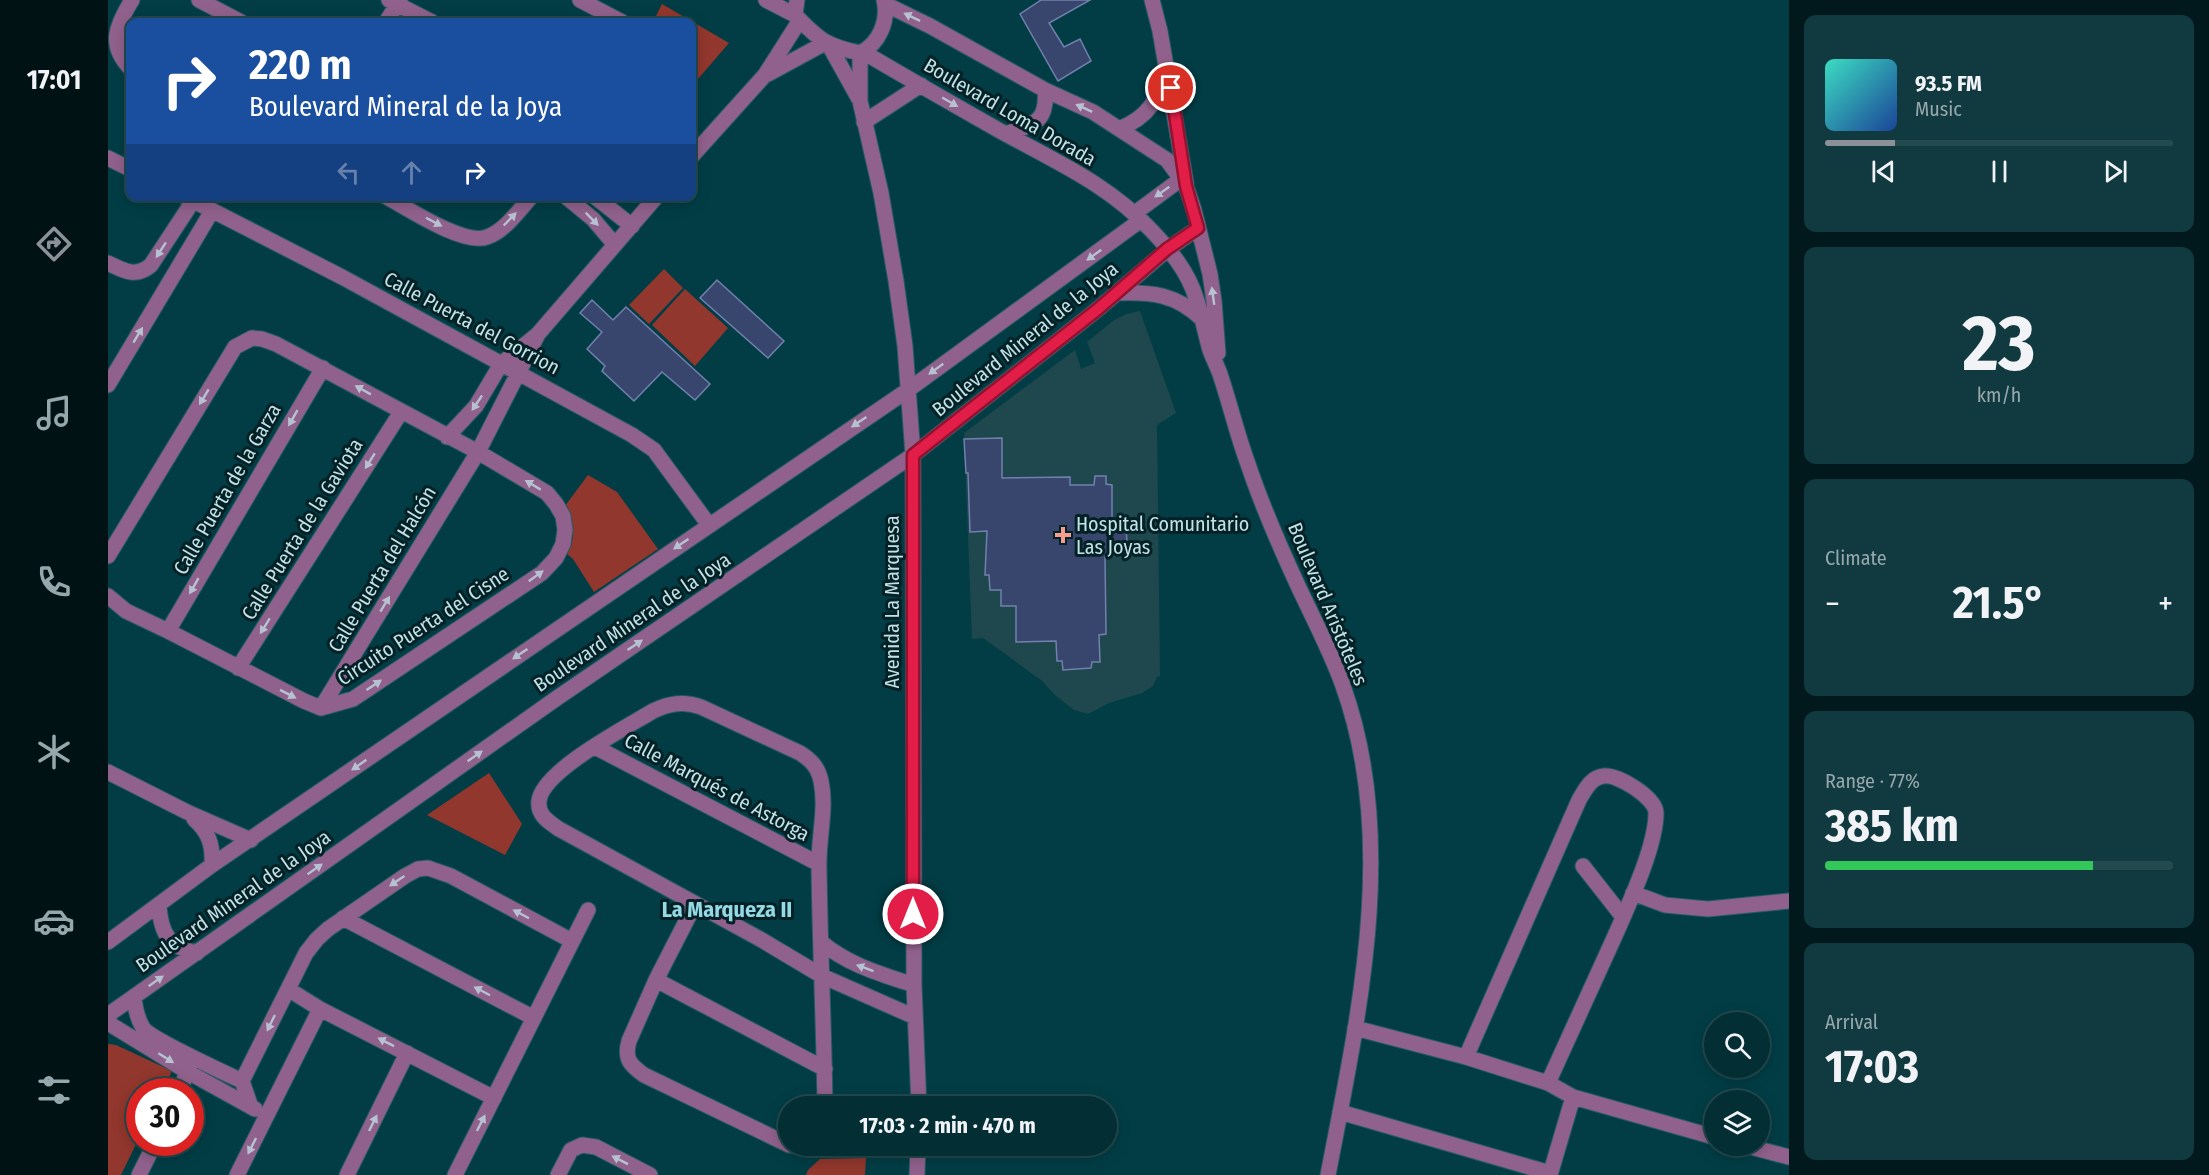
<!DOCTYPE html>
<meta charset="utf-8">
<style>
body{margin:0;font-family:"Fira Sans Condensed",sans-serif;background:#103a40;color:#f1f3f6;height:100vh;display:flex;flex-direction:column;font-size:22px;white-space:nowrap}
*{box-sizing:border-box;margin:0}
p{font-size:20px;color:#96a8ac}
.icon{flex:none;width:33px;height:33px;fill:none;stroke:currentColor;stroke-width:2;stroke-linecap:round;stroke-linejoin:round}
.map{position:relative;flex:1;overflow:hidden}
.side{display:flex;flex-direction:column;gap:15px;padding:15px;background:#01191d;width:420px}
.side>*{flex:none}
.hud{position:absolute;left:18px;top:18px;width:570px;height:183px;border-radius:12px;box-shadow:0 3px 15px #0003,0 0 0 2px #234a4f;background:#1a4fa0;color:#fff;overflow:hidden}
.buttons{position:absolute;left:1596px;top:1012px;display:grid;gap:12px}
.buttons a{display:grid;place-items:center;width:66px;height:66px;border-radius:50%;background:#022e34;box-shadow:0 3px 15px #0003,0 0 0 2px #234a4f;font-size:30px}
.speed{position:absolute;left:18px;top:1078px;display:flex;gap:12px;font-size:30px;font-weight:700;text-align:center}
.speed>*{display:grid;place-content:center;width:78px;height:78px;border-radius:50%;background:#022e34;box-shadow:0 3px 15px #0003,0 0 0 2px #234a4f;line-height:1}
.speed .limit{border:9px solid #d22;background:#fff;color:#111}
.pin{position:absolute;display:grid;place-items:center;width:51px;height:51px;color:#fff;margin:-26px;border:3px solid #fff;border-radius:50%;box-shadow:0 2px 6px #0007}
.me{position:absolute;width:66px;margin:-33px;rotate:0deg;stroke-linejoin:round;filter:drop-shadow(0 0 4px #0008)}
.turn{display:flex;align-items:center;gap:21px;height:126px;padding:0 24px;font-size:27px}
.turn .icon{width:78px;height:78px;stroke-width:2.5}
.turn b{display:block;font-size:42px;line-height:51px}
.lanes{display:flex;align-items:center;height:57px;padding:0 24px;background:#0003;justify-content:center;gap:30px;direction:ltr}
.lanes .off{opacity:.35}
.big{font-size:45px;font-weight:700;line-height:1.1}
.side .tile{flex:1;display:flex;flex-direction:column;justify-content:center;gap:9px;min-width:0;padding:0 21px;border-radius:12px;background:#103a40}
.side .dial{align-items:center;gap:0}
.dial b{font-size:78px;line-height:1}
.song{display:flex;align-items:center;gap:18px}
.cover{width:72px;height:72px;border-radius:9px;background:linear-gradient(135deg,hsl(170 70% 55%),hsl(220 70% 35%))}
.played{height:6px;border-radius:3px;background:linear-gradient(90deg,#8c9099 20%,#234a4f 20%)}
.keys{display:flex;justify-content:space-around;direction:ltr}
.heat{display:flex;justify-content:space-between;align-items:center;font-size:33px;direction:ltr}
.charge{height:9px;border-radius:4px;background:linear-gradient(90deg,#34c759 77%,#234a4f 0)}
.trip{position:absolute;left:670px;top:1096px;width:339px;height:60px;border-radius:30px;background:#022e34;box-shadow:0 3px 15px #0003,0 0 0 2px #234a4f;font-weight:700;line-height:60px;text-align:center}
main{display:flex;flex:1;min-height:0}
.tab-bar{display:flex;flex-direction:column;width:108px;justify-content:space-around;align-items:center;background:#011215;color:#96a8ac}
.tab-bar .icon{width:42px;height:42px}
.tab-bar .current{color:#8c9099}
.tab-bar b{font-size:27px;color:#f1f3f6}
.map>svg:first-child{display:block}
</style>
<main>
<nav class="tab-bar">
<b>17:01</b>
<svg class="icon current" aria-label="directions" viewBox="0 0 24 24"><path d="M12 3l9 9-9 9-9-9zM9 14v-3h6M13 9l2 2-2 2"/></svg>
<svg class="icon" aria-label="music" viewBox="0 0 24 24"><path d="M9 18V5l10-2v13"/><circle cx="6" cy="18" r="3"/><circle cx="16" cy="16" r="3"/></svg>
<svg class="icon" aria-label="phone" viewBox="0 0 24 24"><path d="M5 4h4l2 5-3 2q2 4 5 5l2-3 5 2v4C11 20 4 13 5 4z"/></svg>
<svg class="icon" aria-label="climate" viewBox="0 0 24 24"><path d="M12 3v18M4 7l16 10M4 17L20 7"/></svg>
<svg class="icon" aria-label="car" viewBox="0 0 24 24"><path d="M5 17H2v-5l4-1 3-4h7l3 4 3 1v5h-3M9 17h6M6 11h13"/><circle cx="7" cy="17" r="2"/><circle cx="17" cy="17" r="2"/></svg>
<svg class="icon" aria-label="filters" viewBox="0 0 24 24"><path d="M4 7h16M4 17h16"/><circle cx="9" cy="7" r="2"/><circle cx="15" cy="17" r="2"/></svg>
</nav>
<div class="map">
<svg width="1681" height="1175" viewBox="0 0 1681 1175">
<rect width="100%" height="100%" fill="#023d45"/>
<path fill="#1e484e" d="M1032,311L1068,413L1049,425L1052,676L1049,677L1045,686L1034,693L1001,703L980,714L966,710L948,696L933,680L875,638L864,639L856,433L967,350L973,369L987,363L979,342L1005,321L1018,314Z"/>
<path fill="#92372d" d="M554,4L621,43L584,86V22H545Z
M556,269L575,288L541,324L521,305Z
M577,289L620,328L587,366L544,325Z
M480,475L509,492L550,549L486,592L465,559L459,554C468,538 467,522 457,506Z
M381,773L414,824L397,855L319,815Z
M0,1044L8,1045L64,1071L54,1092H32L31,1138L13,1175H0Z
M758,1158L757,1175H698L700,1170L712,1159Z"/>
<path fill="#38456d" stroke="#7181ad" stroke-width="1.5" d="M933,0H982L941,23L956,47L972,39L983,61L950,81L912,14Z
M609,280L676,341L660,358L592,298Z
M484,300L505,320L518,307L602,384L587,400L554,372L526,401L494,371L497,366L479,349L494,332L472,313Z
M894,438V478L962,477V485H986L987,476H998V484L1004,485V529L1018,528L1020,555L997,556L998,634L991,635L992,662H984L983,668L955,670L954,661H949L948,641L908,642V606H893V590H882L881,575H877L879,531L862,532L860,473H858L856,439Z"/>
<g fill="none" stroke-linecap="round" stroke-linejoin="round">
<defs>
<path id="minor" d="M91,0L133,22
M281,0L324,22
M472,0L514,22
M658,0L687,15
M689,0L687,15C710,39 718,46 752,53C771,44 781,21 776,0
M1044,0L1052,31L1078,183
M777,4L822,26L937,90L985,112L1059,160L1073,179
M278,22L292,0
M721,45L751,99
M755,52C801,79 848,106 894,132C949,162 1001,185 1044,231C1063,251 1080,272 1088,298C1094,315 1097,333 1102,350C1105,358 1109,366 1112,374C1122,404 1129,434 1140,464C1154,506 1172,547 1191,588C1206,620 1223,652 1235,686C1291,842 1250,1018 1220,1175
M752,53V101L773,193L788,281L797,346L805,455L806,985L811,1107
M22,68C0,45 8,26 24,0
M660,74L717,43
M756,122L813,85
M1011,129C1041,117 1049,100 1060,70
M898,134C925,124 940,123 937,90
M584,156L657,75L692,20
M0,158L22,169
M76,196L234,277L524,435L546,450L601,525
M277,196C299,208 356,246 379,237C397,231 411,210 424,196
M457,196L485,219L507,245
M486,196L524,226
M1027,213L1073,179L1078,186L1086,210L1102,274L1106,301L1110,353
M0,263C16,271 28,278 43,265L85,201
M1009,293C1044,292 1068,294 1094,319
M0,385L104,211
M339,437L368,406L393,364L430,334L549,196
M0,556L127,347L144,338L154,339L168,344L370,452L439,493L448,504L455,516L457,530L455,544L448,558L434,573L245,699L213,708L196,701L60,631L18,611L0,596
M60,631L215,368
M130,668L293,412
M213,708L370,452L430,334
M487,747L711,864
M0,772L79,812L143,840
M86,819C101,832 105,845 104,865
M1475,866L1515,917
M1525,893L1557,905L1600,909L1681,901
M587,904L548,980L521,1041C516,1059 522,1065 536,1075L681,1145
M51,906C53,934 61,947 89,953
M235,918L426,1018
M0,942L104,865L800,390L1033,220
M713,942C740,965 773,974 806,985
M548,980L717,1069
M180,989L212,1009L386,1098
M26,997C27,1008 29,1018 35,1028C43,1039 117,1073 134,1081
M0,1015L449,698L805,455L990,309L1060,249L1090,228
M0,1023L80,1072L147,1109
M1247,1028L1358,1057L1440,1083L1465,1097L1606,1137
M1358,1057L1471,800C1477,790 1483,777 1496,776C1510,774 1548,798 1548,813C1548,847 1520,906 1506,938C1484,986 1462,1035 1440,1083
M71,1092L83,1063
M143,1107L134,1081L198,953L209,939L220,929L297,876L310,869L320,868L343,876L464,941
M717,1107C716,1027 712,948 711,868C710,839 719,809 713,781C710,767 703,760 692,753L593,707C576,701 562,703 545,711C519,727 434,771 431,801C429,815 441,822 451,829L652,939L714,976L807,1017
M1232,1112L1442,1173
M686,1146H700
M1639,1146L1681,1157
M31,1175L47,1143
M129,1175L212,1009
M239,1175L299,1053
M347,1175L480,910
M450,1175L463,1150L474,1145L488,1147L542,1175
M809,1175L810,1146
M1442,1175L1465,1097"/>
</defs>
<use href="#minor" stroke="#255b62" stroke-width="17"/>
<use href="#minor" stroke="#90618c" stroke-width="15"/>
</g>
<defs><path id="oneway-solid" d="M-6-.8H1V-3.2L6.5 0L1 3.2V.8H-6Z" transform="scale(1.5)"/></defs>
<g fill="#b6c2d1">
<use href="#oneway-solid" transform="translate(804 17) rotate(-154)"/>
<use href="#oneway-solid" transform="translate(842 102) rotate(30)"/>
<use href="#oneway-solid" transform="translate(976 108) rotate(-155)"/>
<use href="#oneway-solid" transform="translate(1054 192) rotate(145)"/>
<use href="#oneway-solid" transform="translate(402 219) rotate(-46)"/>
<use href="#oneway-solid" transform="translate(484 219) rotate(45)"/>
<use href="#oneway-solid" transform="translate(326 222) rotate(28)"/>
<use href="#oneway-solid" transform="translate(53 250) rotate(123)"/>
<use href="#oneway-solid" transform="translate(986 255) rotate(144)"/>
<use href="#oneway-solid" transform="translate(1105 296) rotate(-98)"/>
<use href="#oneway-solid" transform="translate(30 335) rotate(-59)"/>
<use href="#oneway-solid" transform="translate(828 369) rotate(144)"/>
<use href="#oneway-solid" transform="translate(255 390) rotate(-151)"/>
<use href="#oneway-solid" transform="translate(96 397) rotate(121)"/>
<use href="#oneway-solid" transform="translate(369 403) rotate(124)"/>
<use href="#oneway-solid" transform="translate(185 418) rotate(120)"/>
<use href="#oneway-solid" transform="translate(751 422) rotate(146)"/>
<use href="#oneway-solid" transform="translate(262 461) rotate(122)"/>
<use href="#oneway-solid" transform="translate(425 485) rotate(-149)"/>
<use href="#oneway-solid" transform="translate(573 544) rotate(146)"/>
<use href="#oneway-solid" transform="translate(428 576) rotate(-36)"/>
<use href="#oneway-solid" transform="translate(86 586) rotate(120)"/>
<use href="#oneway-solid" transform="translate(277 604) rotate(-59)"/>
<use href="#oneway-solid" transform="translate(157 626) rotate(122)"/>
<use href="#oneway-solid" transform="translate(527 645) rotate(-34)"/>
<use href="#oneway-solid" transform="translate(412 654) rotate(146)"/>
<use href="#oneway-solid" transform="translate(266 685) rotate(-34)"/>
<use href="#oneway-solid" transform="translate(180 694) rotate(27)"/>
<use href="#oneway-solid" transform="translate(367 756) rotate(-35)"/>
<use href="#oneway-solid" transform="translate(251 765) rotate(145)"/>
<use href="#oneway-solid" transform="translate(207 869) rotate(-35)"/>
<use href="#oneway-solid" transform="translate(289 881) rotate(146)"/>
<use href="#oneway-solid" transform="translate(413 914) rotate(-152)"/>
<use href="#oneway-solid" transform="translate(757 968) rotate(-160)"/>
<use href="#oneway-solid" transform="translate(48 981) rotate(-35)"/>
<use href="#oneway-solid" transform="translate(374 991) rotate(-152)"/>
<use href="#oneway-solid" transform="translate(163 1023) rotate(116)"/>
<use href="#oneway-solid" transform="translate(278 1042) rotate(-153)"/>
<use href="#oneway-solid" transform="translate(58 1058) rotate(32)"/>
<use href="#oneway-solid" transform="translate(265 1123) rotate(-64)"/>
<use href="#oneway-solid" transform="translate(373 1123) rotate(-63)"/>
<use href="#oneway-solid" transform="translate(144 1146) rotate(117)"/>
<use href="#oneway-solid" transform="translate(512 1160) rotate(-153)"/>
</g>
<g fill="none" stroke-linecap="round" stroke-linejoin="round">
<defs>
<path id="route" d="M805,914V455L990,309L1059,249L1090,228L1078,186L1063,88"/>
</defs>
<use href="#route" stroke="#92132f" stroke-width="15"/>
<use href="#route" stroke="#e11d48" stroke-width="10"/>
</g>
<path fill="#f59d8f" stroke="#042126" stroke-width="2" d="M952 526h6v6h6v6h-6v6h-6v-6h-6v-6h6z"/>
<g text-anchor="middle" stroke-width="6" stroke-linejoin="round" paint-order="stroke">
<g font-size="20" fill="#c2e2e8" stroke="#042126">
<text transform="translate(902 112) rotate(30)" y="7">Boulevard Loma Dorada</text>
<text transform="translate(364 323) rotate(28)" y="7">Calle Puerta del Gorrion</text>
<text transform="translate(917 339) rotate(-39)" y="7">Boulevard Mineral de la Joya</text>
<text transform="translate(119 489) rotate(-60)" y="7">Calle Puerta de la Garza</text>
<text transform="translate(194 529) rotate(-58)" y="7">Calle Puerta de la Gaviota</text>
<text transform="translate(274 569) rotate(-59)" y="7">Calle Puerta del Halcón</text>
<text transform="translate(784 602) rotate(-90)" y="7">Avenida La Marquesa</text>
<text transform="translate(1220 604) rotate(67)" y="7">Boulevard Aristóteles</text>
<text transform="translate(524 622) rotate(-34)" y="7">Boulevard Mineral de la Joya</text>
<text transform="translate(315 626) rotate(-33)" y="7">Circuito Puerta del Cisne</text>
<text transform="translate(609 787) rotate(28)" y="7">Calle Marqués de Astorga</text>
<text transform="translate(125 901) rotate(-35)" y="7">Boulevard Mineral de la Joya</text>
</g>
<g font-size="20" fill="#c2e2e8" stroke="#042126" text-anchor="start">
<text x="968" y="531">Hospital Comunitario<tspan x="968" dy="23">Las Joyas</tspan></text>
</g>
<g font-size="22" font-weight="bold" fill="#95d9e5" stroke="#042126">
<text x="619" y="917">La Marqueza II</text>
</g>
</g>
</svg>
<div class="buttons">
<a><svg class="icon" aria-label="search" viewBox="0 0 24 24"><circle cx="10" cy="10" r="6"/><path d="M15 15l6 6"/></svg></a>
<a><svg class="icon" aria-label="layers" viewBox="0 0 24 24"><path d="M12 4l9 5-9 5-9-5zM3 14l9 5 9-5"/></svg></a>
</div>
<div class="speed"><div class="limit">30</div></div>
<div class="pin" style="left:1063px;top:88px;background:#d93025"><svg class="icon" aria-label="arrive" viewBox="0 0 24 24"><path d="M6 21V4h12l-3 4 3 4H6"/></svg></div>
<svg class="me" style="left:805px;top:914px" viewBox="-20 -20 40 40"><circle r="17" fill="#e11d48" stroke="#fff" stroke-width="3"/><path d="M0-11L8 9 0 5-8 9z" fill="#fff"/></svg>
<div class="trip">17:03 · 2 min · 470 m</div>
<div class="hud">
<div class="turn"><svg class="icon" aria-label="right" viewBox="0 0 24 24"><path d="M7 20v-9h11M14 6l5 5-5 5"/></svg><div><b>220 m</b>Boulevard Mineral de la Joya</div></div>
<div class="lanes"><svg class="icon off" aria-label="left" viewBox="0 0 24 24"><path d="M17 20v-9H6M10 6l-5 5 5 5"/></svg><svg class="icon off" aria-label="ahead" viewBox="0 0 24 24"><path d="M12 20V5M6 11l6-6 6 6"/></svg><svg class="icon" aria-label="right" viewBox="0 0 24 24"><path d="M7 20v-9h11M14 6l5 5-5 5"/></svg></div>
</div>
</div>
<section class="side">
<div class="tile">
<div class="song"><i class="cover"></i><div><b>93.5 FM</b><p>Music</p></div></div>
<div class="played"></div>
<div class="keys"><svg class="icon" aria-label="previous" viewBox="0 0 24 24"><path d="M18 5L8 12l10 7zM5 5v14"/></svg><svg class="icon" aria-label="pause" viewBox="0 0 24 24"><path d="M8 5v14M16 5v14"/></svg><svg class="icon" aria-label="next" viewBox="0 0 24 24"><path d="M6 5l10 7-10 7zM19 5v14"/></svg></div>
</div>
<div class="tile dial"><b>23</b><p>km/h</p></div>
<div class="tile"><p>Climate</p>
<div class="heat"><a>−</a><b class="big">21.5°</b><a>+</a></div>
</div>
<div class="tile"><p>Range · 77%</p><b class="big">385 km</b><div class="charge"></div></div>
<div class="tile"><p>Arrival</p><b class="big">17:03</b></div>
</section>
</main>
